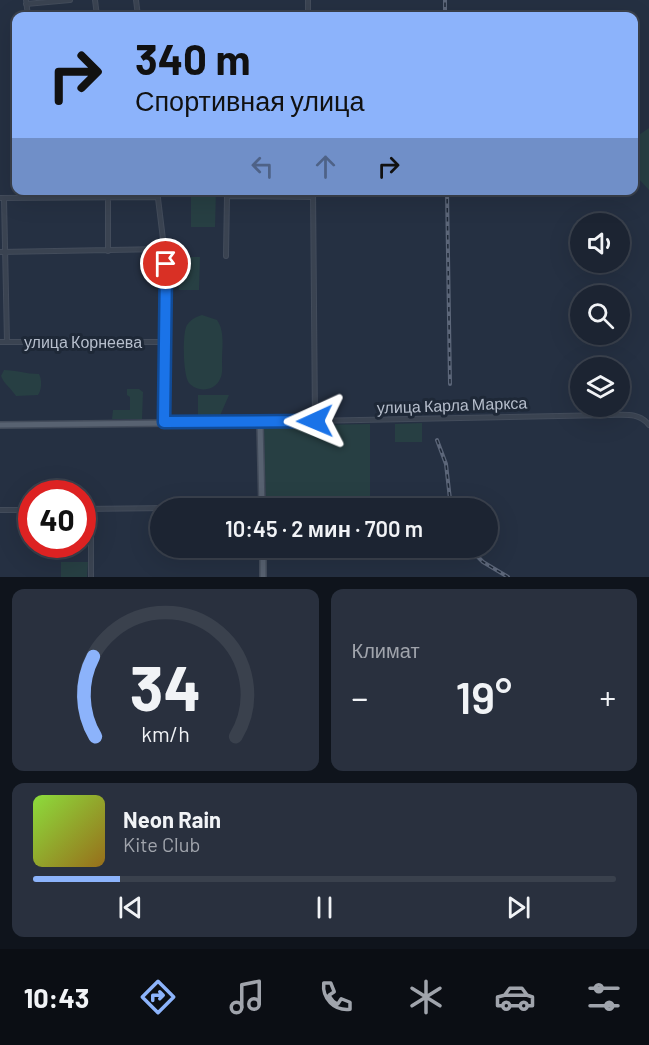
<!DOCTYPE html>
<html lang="ru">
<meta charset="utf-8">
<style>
body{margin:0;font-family:Barlow,sans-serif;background:#29303e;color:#f1f3f6;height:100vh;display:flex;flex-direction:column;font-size:22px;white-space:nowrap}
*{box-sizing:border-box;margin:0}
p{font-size:20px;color:#a0a4ac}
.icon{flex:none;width:33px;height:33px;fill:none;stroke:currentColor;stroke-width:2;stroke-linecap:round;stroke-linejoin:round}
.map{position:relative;height:577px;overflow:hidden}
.drawer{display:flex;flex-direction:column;gap:12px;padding:12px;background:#0f141c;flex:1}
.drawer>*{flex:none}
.banner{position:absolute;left:12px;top:12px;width:626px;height:183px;border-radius:12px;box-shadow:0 6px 24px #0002,0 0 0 2px #3a414d;background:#8cb3fb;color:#111;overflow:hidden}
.controls{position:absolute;left:570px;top:213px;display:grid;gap:12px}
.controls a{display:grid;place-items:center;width:60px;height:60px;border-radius:50%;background:#1c2432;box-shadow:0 6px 24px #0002,0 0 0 2px #3a414d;font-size:30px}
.speed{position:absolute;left:18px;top:480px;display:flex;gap:12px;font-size:30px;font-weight:700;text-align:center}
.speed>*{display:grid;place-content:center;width:78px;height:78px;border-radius:50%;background:#1c2432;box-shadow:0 6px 24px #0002,0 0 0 2px #3a414d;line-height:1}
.speed .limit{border:9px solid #d22;background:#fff;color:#111}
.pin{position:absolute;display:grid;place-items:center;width:51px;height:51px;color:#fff;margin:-26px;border:3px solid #fff;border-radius:50%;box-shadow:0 2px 6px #0007}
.me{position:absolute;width:66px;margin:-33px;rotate:269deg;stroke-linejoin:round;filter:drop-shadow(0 0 4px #0008)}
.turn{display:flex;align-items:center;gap:21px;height:126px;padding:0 24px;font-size:27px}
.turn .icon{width:78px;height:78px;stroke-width:2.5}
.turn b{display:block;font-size:42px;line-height:51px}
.lanes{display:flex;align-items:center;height:57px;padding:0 24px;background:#0003;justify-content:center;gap:30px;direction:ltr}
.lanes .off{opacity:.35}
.big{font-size:45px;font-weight:600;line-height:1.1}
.drawer .card{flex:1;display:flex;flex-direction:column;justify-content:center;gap:9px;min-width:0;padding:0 21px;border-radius:12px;background:#29303e}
.drawer .dial{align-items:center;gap:0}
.dial svg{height:156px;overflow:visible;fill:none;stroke:#3a414d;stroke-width:7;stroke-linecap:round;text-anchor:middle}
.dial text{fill:#f1f3f6;stroke:none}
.song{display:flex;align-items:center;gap:18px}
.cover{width:72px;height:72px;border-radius:9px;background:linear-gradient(135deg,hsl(90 70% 55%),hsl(40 70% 35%))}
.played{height:6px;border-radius:3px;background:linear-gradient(90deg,#8cb3fb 15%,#3a414d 15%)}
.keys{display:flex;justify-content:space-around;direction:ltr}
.heat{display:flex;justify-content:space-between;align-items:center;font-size:33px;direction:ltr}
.drawer .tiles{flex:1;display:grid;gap:12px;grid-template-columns:1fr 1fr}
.card:last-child{grid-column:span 2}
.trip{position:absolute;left:150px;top:498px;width:348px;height:60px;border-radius:30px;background:#1c2432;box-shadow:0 6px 24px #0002,0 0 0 2px #3a414d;font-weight:600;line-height:60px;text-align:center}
.menu{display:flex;height:96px;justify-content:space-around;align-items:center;background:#0b0e14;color:#a0a4ac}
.menu .icon{width:42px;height:42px}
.menu .current{color:#8cb3fb}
.menu b{font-size:27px;color:#f1f3f6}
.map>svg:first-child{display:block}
</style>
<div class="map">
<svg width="649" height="577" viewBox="0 0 649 577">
<rect width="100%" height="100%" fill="#253042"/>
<path fill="#273f43" d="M649,128V190L633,173V139Z
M191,191H216L215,227H191Z
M179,257H200L199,290H179Z
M202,315L217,320C225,331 222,348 222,361C222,367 223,374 220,379C215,391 198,393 189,383C183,376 182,333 187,325C191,319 196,317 202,315Z
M4,370C16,370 26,374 39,374C42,380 42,389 38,395L16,396C11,388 4,384 1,376Z
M127,389H139L143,392L142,419H112L113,410H130V397L127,395Z
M198,395H229L219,418H198Z
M422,423V442H395V424Z
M370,424V508H266L264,426Z
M61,562H88L87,577H61Z"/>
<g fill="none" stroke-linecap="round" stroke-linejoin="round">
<defs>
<path id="minor" d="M26,0L28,16
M95,0L97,16
M136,0L138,16
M308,0V16
M26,4L70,0
M157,190L166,264L164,422
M313,190L315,421
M0,198L157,197
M4,198L7,342
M108,251V190
M0,252L164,249
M226,256L227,196L313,197
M0,342H165
M260,422L609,415C624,415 639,412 649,425
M82,509L262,507
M91,509V577
M0,510H32"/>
<path id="major" d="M0,425L260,422L262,508
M263,548V577"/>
</defs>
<use href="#minor" stroke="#434c5b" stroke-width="6"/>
<use href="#major" stroke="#434c5b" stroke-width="8"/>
<use href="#minor" stroke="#3a4351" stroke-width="4"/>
<use href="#major" stroke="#586271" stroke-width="5"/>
<defs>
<path id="rail" d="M445,16V0
M447,190L450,384
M437,440L446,464L451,508
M469,548L483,562L508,577"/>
</defs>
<use href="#rail" stroke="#5c6679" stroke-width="4"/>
<use href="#rail" stroke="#1e2837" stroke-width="1.5" stroke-dasharray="4.5" stroke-linecap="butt"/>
</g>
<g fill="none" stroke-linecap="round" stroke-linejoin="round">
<defs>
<path id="route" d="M166,264L164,422L315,421"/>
</defs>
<use href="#route" stroke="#114b97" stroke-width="15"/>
<use href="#route" stroke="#1a73e8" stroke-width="10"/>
</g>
<g text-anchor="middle" stroke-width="6" stroke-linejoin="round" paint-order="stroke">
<g font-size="16" fill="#b6becc" stroke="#1e2837">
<text x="83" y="348">улица Корнеева</text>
<text transform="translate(452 405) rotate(-2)" y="6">улица Карла Маркса</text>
</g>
</g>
</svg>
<div class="controls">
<a><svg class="icon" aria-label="sound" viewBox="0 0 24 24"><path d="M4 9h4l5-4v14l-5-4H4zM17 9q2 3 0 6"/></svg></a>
<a><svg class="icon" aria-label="search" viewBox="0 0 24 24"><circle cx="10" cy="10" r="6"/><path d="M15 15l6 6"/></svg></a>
<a><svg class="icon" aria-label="layers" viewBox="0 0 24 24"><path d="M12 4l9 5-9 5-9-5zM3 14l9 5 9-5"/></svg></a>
</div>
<div class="speed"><div class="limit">40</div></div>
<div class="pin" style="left:166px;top:264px;background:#d93025"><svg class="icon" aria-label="arrive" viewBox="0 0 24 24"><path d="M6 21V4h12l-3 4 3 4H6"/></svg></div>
<svg class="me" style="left:315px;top:421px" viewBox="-20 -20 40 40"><path d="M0-17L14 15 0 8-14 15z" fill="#1a73e8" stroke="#fff" stroke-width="4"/></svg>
<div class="trip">10:45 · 2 мин · 700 m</div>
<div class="banner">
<div class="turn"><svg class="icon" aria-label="right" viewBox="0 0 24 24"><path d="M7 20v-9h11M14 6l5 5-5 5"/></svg><div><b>340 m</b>Спортивная улица</div></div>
<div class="lanes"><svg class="icon off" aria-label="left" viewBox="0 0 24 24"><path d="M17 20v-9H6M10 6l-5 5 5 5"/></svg><svg class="icon off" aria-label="ahead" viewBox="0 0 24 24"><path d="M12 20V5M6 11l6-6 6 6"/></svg><svg class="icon" aria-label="right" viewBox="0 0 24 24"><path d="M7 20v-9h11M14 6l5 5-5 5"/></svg></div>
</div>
</div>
<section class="drawer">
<div class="tiles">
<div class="card dial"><svg viewBox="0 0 100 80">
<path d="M14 69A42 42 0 1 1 86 69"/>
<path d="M14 69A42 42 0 0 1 13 28" stroke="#8cb3fb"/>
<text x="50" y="56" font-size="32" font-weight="700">34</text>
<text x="50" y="72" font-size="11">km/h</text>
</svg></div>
<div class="card"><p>Климат</p>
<div class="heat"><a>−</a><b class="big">19°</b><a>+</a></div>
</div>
<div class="card">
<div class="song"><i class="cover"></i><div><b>Neon Rain</b><p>Kite Club</p></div></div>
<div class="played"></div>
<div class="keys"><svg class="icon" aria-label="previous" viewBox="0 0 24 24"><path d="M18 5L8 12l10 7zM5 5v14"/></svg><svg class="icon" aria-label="pause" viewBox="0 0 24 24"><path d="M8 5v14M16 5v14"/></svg><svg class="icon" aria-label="next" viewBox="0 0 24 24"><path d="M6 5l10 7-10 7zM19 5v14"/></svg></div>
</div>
</div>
</section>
<nav class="menu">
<b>10:43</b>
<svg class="icon current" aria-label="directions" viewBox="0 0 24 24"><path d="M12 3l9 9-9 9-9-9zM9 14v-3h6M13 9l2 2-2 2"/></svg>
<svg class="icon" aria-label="music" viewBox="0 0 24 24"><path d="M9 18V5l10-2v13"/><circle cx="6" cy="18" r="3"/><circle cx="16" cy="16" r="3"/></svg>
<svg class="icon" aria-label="phone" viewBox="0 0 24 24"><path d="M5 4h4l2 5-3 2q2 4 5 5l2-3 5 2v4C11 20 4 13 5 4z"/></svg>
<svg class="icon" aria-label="climate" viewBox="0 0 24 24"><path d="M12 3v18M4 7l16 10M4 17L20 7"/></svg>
<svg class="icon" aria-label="car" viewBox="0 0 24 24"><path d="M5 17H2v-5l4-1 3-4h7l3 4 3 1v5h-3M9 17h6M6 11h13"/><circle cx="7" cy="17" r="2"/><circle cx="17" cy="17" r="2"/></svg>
<svg class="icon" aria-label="filters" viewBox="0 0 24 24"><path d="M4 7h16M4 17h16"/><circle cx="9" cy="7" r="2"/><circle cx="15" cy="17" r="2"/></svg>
</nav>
